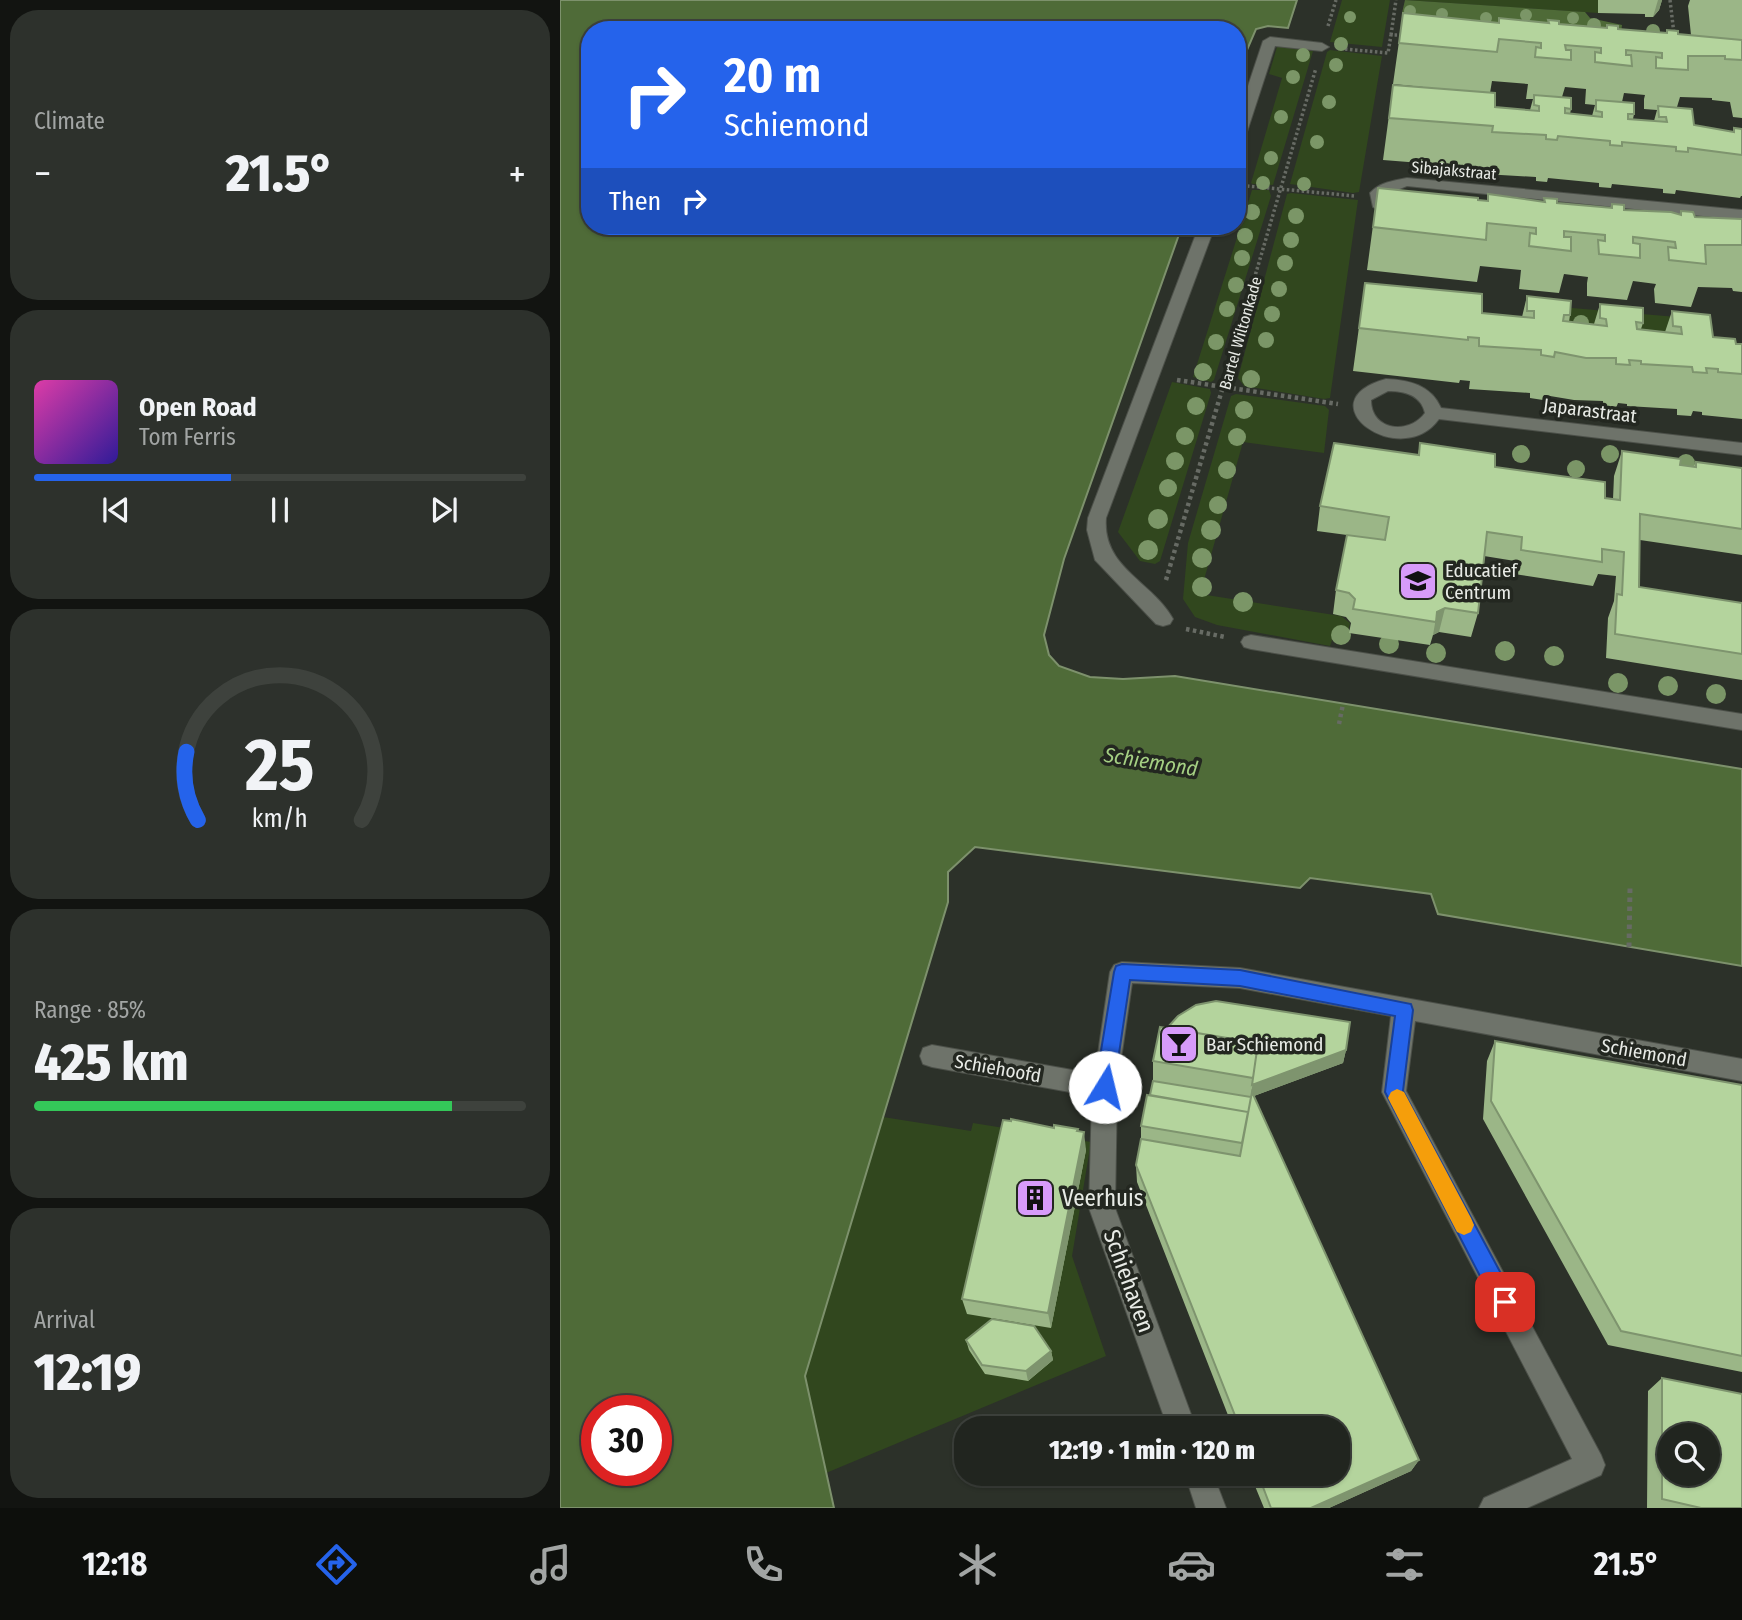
<!DOCTYPE html>
<meta charset="utf-8">
<style>
body{margin:0;font-family:"Fira Sans Condensed",sans-serif;background:#2d312c;color:#f1f3f6;height:100vh;display:flex;flex-direction:column;font-size:26px;white-space:nowrap}
*{box-sizing:border-box;margin:0}
p{font-size:23px;color:#a2a5a4}
.icon{flex:none;width:38px;height:38px;fill:none;stroke:currentColor;stroke-width:2;stroke-linecap:round;stroke-linejoin:round}
.map{position:relative;flex:1;overflow:hidden}
.panel{display:flex;flex-direction:column;gap:10px;padding:10px;background:#121411;width:560px}
.panel>*{flex:none}
.guide{position:absolute;left:21px;top:21px;width:665px;height:214px;border-radius:28px;box-shadow:0 2px 5px #0004,0 0 0 2px #3e423d;background:#2563eb;color:#fff;overflow:hidden}
.fabs{position:absolute;left:1097px;top:1423px;display:grid;gap:14px}
.fabs a{display:grid;place-items:center;width:63px;height:63px;border-radius:50%;background:#21251f;box-shadow:0 2px 5px #0004,0 0 0 2px #3e423d;font-size:35px}
.speed{position:absolute;left:21px;top:1395px;display:flex;gap:14px;font-size:35px;font-weight:700;text-align:center}
.speed>*{display:grid;place-content:center;width:91px;height:91px;border-radius:50%;background:#21251f;box-shadow:0 2px 5px #0004,0 0 0 2px #3e423d;line-height:1}
.speed .limit{border:10px solid #d22;background:#fff;color:#111}
.pin{position:absolute;display:grid;place-items:center;width:60px;height:60px;color:#fff;margin:-30px;border-radius:14px;box-shadow:0 4px 10px #0006}
.me{position:absolute;width:77px;margin:-38px;rotate:9deg;stroke-linejoin:round;filter:drop-shadow(0 0 5px #0008)}
.turn{display:flex;align-items:center;gap:24px;height:147px;padding:0 28px;font-size:32px}
.turn .icon{width:91px;height:91px;stroke-width:2.5}
.turn b{display:block;font-size:49px;line-height:60px}
.then{display:flex;align-items:center;height:66px;padding:0 28px;background:#0003;gap:14px;font-size:26px}
.big{font-size:52px;font-weight:800;line-height:1.1}
.panel .widget{flex:1;display:flex;flex-direction:column;justify-content:center;gap:10px;min-width:0;padding:0 24px;border-radius:28px;background:#2d312c}
.panel .dial{align-items:center;gap:0}
.dial svg{height:182px;overflow:visible;fill:none;stroke:#3e423d;stroke-width:7;stroke-linecap:round;text-anchor:middle}
.dial text{fill:#f1f3f6;stroke:none}
.song{display:flex;align-items:center;gap:21px}
.cover{width:84px;height:84px;border-radius:10px;background:linear-gradient(135deg,hsl(320 70% 55%),hsl(250 70% 35%))}
.played{height:7px;border-radius:4px;background:linear-gradient(90deg,#2563eb 40%,#3e423d 40%)}
.keys{display:flex;justify-content:space-around;direction:ltr}
.heat{display:flex;justify-content:space-between;align-items:center;font-size:38px;direction:ltr}
.charge{height:10px;border-radius:5px;background:linear-gradient(90deg,#34c759 85%,#3e423d 0)}
.trip{position:absolute;left:394px;top:1416px;width:396px;height:70px;border-radius:28px;background:#21251f;box-shadow:0 2px 5px #0004,0 0 0 2px #3e423d;font-weight:800;line-height:70px;text-align:center}
.tabs{display:flex;height:112px;justify-content:space-around;align-items:center;background:#0d0f0c;color:#a2a5a4}
.tabs .icon{width:49px;height:49px}
.tabs .on{color:#2563eb}
.tabs b{font-size:32px;color:#f1f3f6}
main{display:flex;flex:1;min-height:0}
.map>svg:first-child{display:block}
</style>
<main>
<section class="panel">
<div class="widget"><p>Climate</p>
<div class="heat"><a>−</a><b class="big">21.5°</b><a>+</a></div>
</div>
<div class="widget">
<div class="song"><i class="cover"></i><div><b>Open Road</b><p>Tom Ferris</p></div></div>
<div class="played"></div>
<div class="keys"><svg class="icon" aria-label="previous" viewBox="0 0 24 24"><path d="M18 5L8 12l10 7zM5 5v14"/></svg><svg class="icon" aria-label="pause" viewBox="0 0 24 24"><path d="M8 5v14M16 5v14"/></svg><svg class="icon" aria-label="next" viewBox="0 0 24 24"><path d="M6 5l10 7-10 7zM19 5v14"/></svg></div>
</div>
<div class="widget dial"><svg viewBox="0 0 100 80">
<path d="M14 69A42 42 0 1 1 86 69"/>
<path d="M14 69A42 42 0 0 1 9 39" stroke="#2563eb"/>
<text x="50" y="56" font-size="32" font-weight="700">25</text>
<text x="50" y="72" font-size="11">km/h</text>
</svg></div>
<div class="widget"><p>Range · 85%</p><b class="big">425 km</b><div class="charge"></div></div>
<div class="widget"><p>Arrival</p><b class="big">12:19</b></div>
</section>
<div class="map">
<svg width="1182" height="1508" viewBox="0 0 1182 1508">
<rect width="100%" height="100%" fill="#2c3129"/>
<path fill="#31471e" d="M782,0H830L822,47L770,42Z
M845,0H1038V13Z
M720,46L753,51L713,185L693,184L691,183L722,78L709,74L717,47Z
M770,50L822,56L799,192L793,193L730,184L767,52Z
M692,190H709L711,196L654,380L651,382L633,377Z
M731,193L798,200L770,398L764,399L684,386L678,378L727,194Z
M1012,308L1140,319L1148,351L1009,336V309Z
M612,382L650,389L651,393L600,561L595,564L580,561L558,532Z
M676,394L765,406L769,410L764,453L683,442L640,594L781,616L790,623L788,632L776,629L770,646L657,625L635,617L623,599L628,543L671,396Z
M323,1117L411,1131L413,1123L531,1142L512,1256L546,1356L266,1473L245,1377Z"/>
<path fill="#4e6a37" d="M845,0L1025,12L1030,18L1062,25L1061,33L848,15L842,13Z"/>
<path fill="#4f6b38" stroke="#7d916c" stroke-width="2" fill-rule="evenodd" d="M0,0H737L728,28L708,26L696,29L677,73V30H30V226H622L504,559L484,635L489,655L499,666L530,677L563,679L615,676L1182,769V966L878,914L871,894L750,878L740,888L415,847L388,872V902L245,1376L274,1508H0ZM37,1410H96V1470H37Z"/>
<g fill="none" stroke-linecap="round" stroke-linejoin="round">
<defs>
<path id="minor" d="M710,37L762,43L769,47L762,51L715,46L684,141L677,145V119L703,41Z
M847,178L1182,210V220L847,186L825,195V202L846,216L843,219H833L813,207L810,193C820,182 833,181 847,178Z
M639,226H655L546,518C542,568 592,581 613,619L610,624L603,626L596,624L535,560L527,530L528,518Z
M826,379C849,380 871,385 881,408L1182,443V455L879,419C841,472 743,402 826,379ZM828,391C845,391 861,395 865,413C849,435 811,431 811,400Z
M691,635L1182,714V730L691,649L684,647L681,642L684,637Z
M562,962L680,968L1182,1059V1081L855,1021L846,1091L1041,1455L1045,1465L1041,1475L967,1508H919L924,1498L1012,1459L822,1092L831,1016L680,988L572,983L557,1087L555,1208L636,1428H608L529,1208L532,1096L372,1067L363,1064L360,1056L363,1048L372,1045L535,1074L550,972L554,965Z
M625,1474H653L666,1508H636Z"/>
</defs>
<use href="#minor" stroke="#4c5049" stroke-width="2"/>
<path stroke="#676b64" stroke-width="3.5" stroke-dasharray="2.5 2.5" stroke-linecap="butt" d="M1110,0L1114,34
M768,26L776,0
M831,35L836,0
M785,49L828,53L831,35H843
M677,185L795,196
M666,375L756,68"/>
<path stroke="#676b64" stroke-width="4.5" stroke-dasharray="3.5 3.5" stroke-linecap="butt" d="M617,380L778,404
M606,580L667,373
M626,629L665,637
M779,724L783,704"/>
<path stroke="#676b64" stroke-width="5" stroke-dasharray="4.5 4.5" stroke-linecap="butt" d="M1069,947L1070,888"/>
<use href="#minor" fill="#6e736a" fill-rule="evenodd"/>
</g>
<g fill="#7b9667">
<circle cx="850" cy="11" r="6"/>
<circle cx="882" cy="14" r="6"/>
<circle cx="966" cy="15" r="6"/>
<circle cx="790" cy="17" r="6"/>
<circle cx="926" cy="18" r="6"/>
<circle cx="1013" cy="18" r="6"/>
<circle cx="1034" cy="25" r="7"/>
<circle cx="1093" cy="31" r="7"/>
<circle cx="781" cy="44" r="7"/>
<circle cx="743" cy="55" r="7"/>
<circle cx="776" cy="65" r="7"/>
<circle cx="733" cy="77" r="7"/>
<circle cx="769" cy="102" r="7"/>
<circle cx="721" cy="117" r="7"/>
<circle cx="757" cy="142" r="7"/>
<circle cx="711" cy="158" r="7"/>
<circle cx="703" cy="183" r="7"/>
<circle cx="744" cy="184" r="7"/>
<circle cx="692" cy="212" r="8"/>
<circle cx="736" cy="216" r="8"/>
<circle cx="685" cy="236" r="8"/>
<circle cx="731" cy="240" r="8"/>
<circle cx="682" cy="258" r="8"/>
<circle cx="725" cy="263" r="8"/>
<circle cx="676" cy="285" r="8"/>
<circle cx="719" cy="289" r="8"/>
<circle cx="667" cy="309" r="8"/>
<circle cx="712" cy="314" r="8"/>
<circle cx="1021" cy="323" r="8"/>
<circle cx="706" cy="340" r="8"/>
<circle cx="656" cy="342" r="8"/>
<circle cx="643" cy="372" r="9"/>
<circle cx="691" cy="379" r="9"/>
<circle cx="636" cy="406" r="9"/>
<circle cx="684" cy="410" r="9"/>
<circle cx="625" cy="436" r="9"/>
<circle cx="677" cy="437" r="9"/>
<circle cx="961" cy="454" r="9"/>
<circle cx="1050" cy="454" r="9"/>
<circle cx="615" cy="461" r="9"/>
<circle cx="1126" cy="463" r="9"/>
<circle cx="1016" cy="469" r="9"/>
<circle cx="667" cy="470" r="9"/>
<circle cx="608" cy="488" r="9"/>
<circle cx="658" cy="505" r="9"/>
<circle cx="598" cy="519" r="10"/>
<circle cx="651" cy="530" r="10"/>
<circle cx="588" cy="550" r="10"/>
<circle cx="642" cy="558" r="10"/>
<circle cx="642" cy="587" r="10"/>
<circle cx="683" cy="602" r="10"/>
<circle cx="781" cy="635" r="10"/>
<circle cx="829" cy="644" r="10"/>
<circle cx="945" cy="651" r="10"/>
<circle cx="876" cy="653" r="10"/>
<circle cx="994" cy="656" r="10"/>
<circle cx="1058" cy="683" r="10"/>
<circle cx="1108" cy="686" r="10"/>
<circle cx="1156" cy="694" r="10"/>
</g>
<path fill="#9bb687" fill-rule="evenodd" d="M1038,0H1102L1099,10L1093,17H1085V14L1038,13Z
M1130,0H1182V118L1173,117L1170,102L1152,100V98L1120,97L1117,107L1134,125L1173,132L1174,128L1182,129V196H1181L1180,198L1116,190L1115,194L1103,193V189L1052,184L1051,188L1039,187V183L988,178L987,182L976,181V177L924,174V168L823,160L833,85L894,90L833,84L843,13L938,23H988V20L999,24L1046,28L1047,25L1058,29L1106,33L1107,30L1118,34L1139,36L1131,35L1128,6ZM932,81L968,84L966,99H973L970,110L935,107L930,93ZM1005,87L1026,89L1025,104L1035,105L1032,116L1010,114L1011,109L1002,97ZM1064,93L1085,95L1084,99V109L1097,110L1094,121L1073,119L1074,114L1062,102Z
M818,188L927,201L928,194L984,202V198L997,203L1050,208L1052,204L1064,210L1119,215L1121,211L1135,217L1182,219V292L1173,291L1172,288L1138,287L1131,307L1095,303L1094,289L1096,284L1073,281L1067,300L1027,296V283L1028,277L1004,274L999,293L959,289L961,270L920,266L917,282L807,270Z
M805,283L922,313L962,317L967,296L1010,315L1009,322L1034,324L1040,304L1083,323L1081,329L1105,332L1112,311L1153,337L1176,344H1182V419L1142,415V412L1133,411L1131,416L1117,415V409L1067,406V404L1058,403L1056,408L1043,406V401L1014,400L984,395L983,400L970,398V393L909,389L910,381L900,380L899,383L793,371Z
M860,443L935,467L1045,498L1053,499L1054,476L1062,451L1120,465L1133,467L1136,462L1182,468V555L1080,540L1079,587L1182,603V680L1046,658L1048,618L1054,601L1056,576L1038,574L1033,586L954,574L955,561L924,556L918,613L911,637L879,632L873,635L870,645L789,633L791,623L786,617L773,614L776,590L787,535L757,531L760,506L858,455Z
M935,1041L1182,1085V1372L1048,1345L923,1119L927,1061Z
M786,1050L783,1063L694,1096L859,1460L851,1471L769,1508H704L690,1474H777V1428H673L577,1182L576,1165L581,1139V1126L590,1095L593,1081V1061Z
M494,1128L518,1129L526,1150L491,1328L407,1314L402,1299Z
M406,1340L491,1351L493,1360L468,1381L425,1374L409,1350Z
M1102,1378L1182,1508H1087L1088,1391Z"/>
<path fill="#7e946e" d="M1098,0H1102L1099,10L1093,17Z
M885,608L879,632L873,635L877,612Z
M698,1043L786,1050L783,1063L691,1097L689,1110Z
M524,1132L526,1150L491,1328L488,1313Z
M491,1351L493,1360L468,1381L466,1371Z
M859,1460L851,1471L769,1508H751Z"/>
<path fill="#b4d49d" stroke="#7e946e" stroke-width="2" fill-rule="evenodd" d="M843,13L939,23V18L989,23L988,20L999,21V24L1047,28V25L1058,26V29L1107,33V30L1118,31V34L1182,40V60L1165,59V56H1128V70L1096,68V57L1102,58V53L1066,50V55H1071L1072,66L1035,62V52L1041,53V48L1005,45L1006,50H1011V60L975,57L976,47L981,48V43L939,39L937,52L839,43Z
M833,85L935,93V107L979,111V106L974,105V95L1011,98V109L1005,108V113L1042,117V112L1036,111V100L1074,103V114H1068V119L1107,122L1106,117H1099L1098,106L1132,109L1134,125L1174,132V128L1182,129V155L1128,148V152L1116,151V147L1062,142V146L1050,145V141L998,136L997,140L986,139V135L932,132L933,126L829,118Z
M818,188L918,198V200L928,201V194L985,202L984,198L997,199V203L1052,208V204L1064,205V210L1111,212L1121,215V211L1133,212L1135,217L1182,219V245H1145L1146,264L1109,260L1108,247L1116,248L1115,242L1073,237V243L1080,244V258L1039,254L1038,240L1045,241V235L1004,231V237H1011V251L969,246L970,233L976,234V228L927,223L926,240L813,227Z
M805,283L922,294V313L974,318V311H967V296L1011,301L1010,315H1004L1003,321L1047,326L1046,319L1040,318V304L1083,308V323L1076,322L1077,329L1122,334L1121,327L1113,326L1112,311L1150,315L1153,337L1175,339L1176,344H1182V374L1158,372V369L1146,368L1147,373L1133,372L1132,367L1081,364V361L1069,360L1070,365L1056,364V358H1026L995,352L994,357L981,355V350L919,346V338L908,337V340L799,328Z
M774,443L859,455L860,443L935,454V467L1045,482V498L1060,500L1062,451L1121,459L1120,465L1136,467V462L1182,468V529L1080,514L1079,587L1182,603V654L1055,634L1057,594L1062,595L1064,552L1042,549V562L961,550L962,537L927,532L918,613L885,608L877,612L876,622L793,609L795,599L789,593L776,590L787,535L825,540L829,517L760,506Z
M656,1001L790,1022L786,1050L692,1085L698,1043L607,1028L618,1016L636,1005Z
M600,1027L698,1043L693,1078L593,1061Z
M935,1041L1182,1085V1356L1061,1331L931,1101Z
M593,1081L691,1097L686,1124L688,1112L590,1095Z
M692,1092L859,1460L751,1508H711L698,1474H777V1428H680L576,1165L581,1139L680,1156Z
M587,1095L688,1112L682,1143L581,1126Z
M451,1119L494,1128V1125L518,1129L517,1131L524,1132L488,1313L402,1299L443,1120L451,1121Z
M432,1319L474,1326L491,1351L466,1371L422,1365L406,1340Z
M1102,1378L1182,1394V1508H1141L1102,1499ZM1110,1435H1148V1474H1110Z"/>
<path fill="#2563eb" stroke="#184099" stroke-width="2" d="M562,964L680,970L851,1004L853,1010L843,1091L952,1294L955,1302L952,1309L945,1312L937,1309L825,1092L835,1016L680,986L570,980L554,1087L551,1093L545,1095L538,1093L535,1087L554,972L556,966Z"/>
<path fill="#f59e0b" d="M837,1089L844,1092L911,1218L914,1225L911,1232L904,1235L897,1232L831,1104L828,1098L831,1092Z"/>
<defs>
<symbol id="school-square" viewBox="-11 -11 22 22"><rect x="-9" y="-9" width="18" height="18" rx="4" fill="#d79bf9" stroke="#232720"/><path d="M0-5L7-2L0 1L-7-2ZM-4 1L0 2.5L4 1V4Q0 6-4 4Z" fill="#111"/></symbol>
<symbol id="bar-square" viewBox="-11 -11 22 22"><rect x="-9" y="-9" width="18" height="18" rx="4" fill="#d79bf9" stroke="#232720"/><path d="M-6-5H6L.8 .8V4.5H3.5V6h-7V4.5H-.8V.8Z" fill="#111"/></symbol>
<symbol id="building-square" viewBox="-11 -11 22 22"><rect x="-9" y="-9" width="18" height="18" rx="4" fill="#d79bf9" stroke="#232720"/><path d="M-4-6H4V6H1V3H-1V6H-4ZM-2.5-4.3h1.7v1.8h-1.7ZM.8-4.3h1.7v1.8H.8ZM-2.5-1h1.7V.8h-1.7ZM.8-1h1.7V.8H.8Z" fill="#111"/></symbol>
</defs>
<g fill-rule="evenodd">
<use href="#school-square" x="836" y="559" width="44" height="44"/>
<use href="#bar-square" x="597" y="1022" width="44" height="44"/>
<use href="#building-square" x="453" y="1176" width="44" height="44"/>
</g>
<g text-anchor="middle" stroke-width="7" stroke-linejoin="round" paint-order="stroke">
<g font-size="16" fill="#e8ebe6" stroke="#232720">
<text transform="translate(894 170) rotate(5)" y="6">Sibajakstraat</text>
<text transform="translate(680 333) rotate(-74)" y="6">Bartel Wiltonkade</text>
</g>
<g font-size="19" fill="#e8ebe6" stroke="#232720">
<text transform="translate(1030 410) rotate(7)" y="7">Japarastraat</text>
<text transform="translate(1084 1052) rotate(10)" y="7">Schiemond</text>
<text transform="translate(438 1068) rotate(10)" y="7">Schiehoofd</text>
</g>
<g font-size="19" fill="#e8ebe6" stroke="#232720" text-anchor="start">
<text x="885" y="577">Educatief<tspan x="885" dy="22">Centrum</tspan></text>
<text x="646" y="1051">Bar Schiemond</text>
</g>
<g font-size="21" font-style="italic" fill="#a5d083" stroke="#232720">
<text transform="translate(591 762) rotate(9)" y="7">Schiemond</text>
</g>
<g font-size="23" fill="#e8ebe6" stroke="#232720" text-anchor="start">
<text x="502" y="1206">Veerhuis</text>
</g>
<g font-size="23" fill="#e8ebe6" stroke="#232720">
<text transform="translate(569 1281) rotate(70)" y="8">Schiehaven</text>
</g>
</g>
</svg>
<div class="fabs">
<a><svg class="icon" aria-label="search" viewBox="0 0 24 24"><circle cx="10" cy="10" r="6"/><path d="M15 15l6 6"/></svg></a>
</div>
<div class="speed"><div class="limit">30</div></div>
<div class="pin" style="left:945px;top:1302px;background:#d93025"><svg class="icon" aria-label="arrive" viewBox="0 0 24 24"><path d="M6 21V4h12l-3 4 3 4H6"/></svg></div>
<svg class="me" style="left:545px;top:1087px" viewBox="-20 -20 40 40"><circle r="19" fill="#fff"/><path d="M0-13L10 11 0 6-10 11z" fill="#2563eb"/></svg>
<div class="trip">12:19 · 1 min · 120 m</div>
<div class="guide">
<div class="turn"><svg class="icon" aria-label="right" viewBox="0 0 24 24"><path d="M7 20v-9h11M14 6l5 5-5 5"/></svg><div><b>20 m</b>Schiemond</div></div>
<div class="then">Then<svg class="icon" aria-label="right" viewBox="0 0 24 24"><path d="M7 20v-9h11M14 6l5 5-5 5"/></svg></div>
</div>
</div>
</main>
<nav class="tabs">
<b>12:18</b>
<svg class="icon on" aria-label="directions" viewBox="0 0 24 24"><path d="M12 3l9 9-9 9-9-9zM9 14v-3h6M13 9l2 2-2 2"/></svg>
<svg class="icon" aria-label="music" viewBox="0 0 24 24"><path d="M9 18V5l10-2v13"/><circle cx="6" cy="18" r="3"/><circle cx="16" cy="16" r="3"/></svg>
<svg class="icon" aria-label="phone" viewBox="0 0 24 24"><path d="M5 4h4l2 5-3 2q2 4 5 5l2-3 5 2v4C11 20 4 13 5 4z"/></svg>
<svg class="icon" aria-label="climate" viewBox="0 0 24 24"><path d="M12 3v18M4 7l16 10M4 17L20 7"/></svg>
<svg class="icon" aria-label="car" viewBox="0 0 24 24"><path d="M5 17H2v-5l4-1 3-4h7l3 4 3 1v5h-3M9 17h6M6 11h13"/><circle cx="7" cy="17" r="2"/><circle cx="17" cy="17" r="2"/></svg>
<svg class="icon" aria-label="filters" viewBox="0 0 24 24"><path d="M4 7h16M4 17h16"/><circle cx="9" cy="7" r="2"/><circle cx="15" cy="17" r="2"/></svg>
<b>21.5°</b>
</nav>
